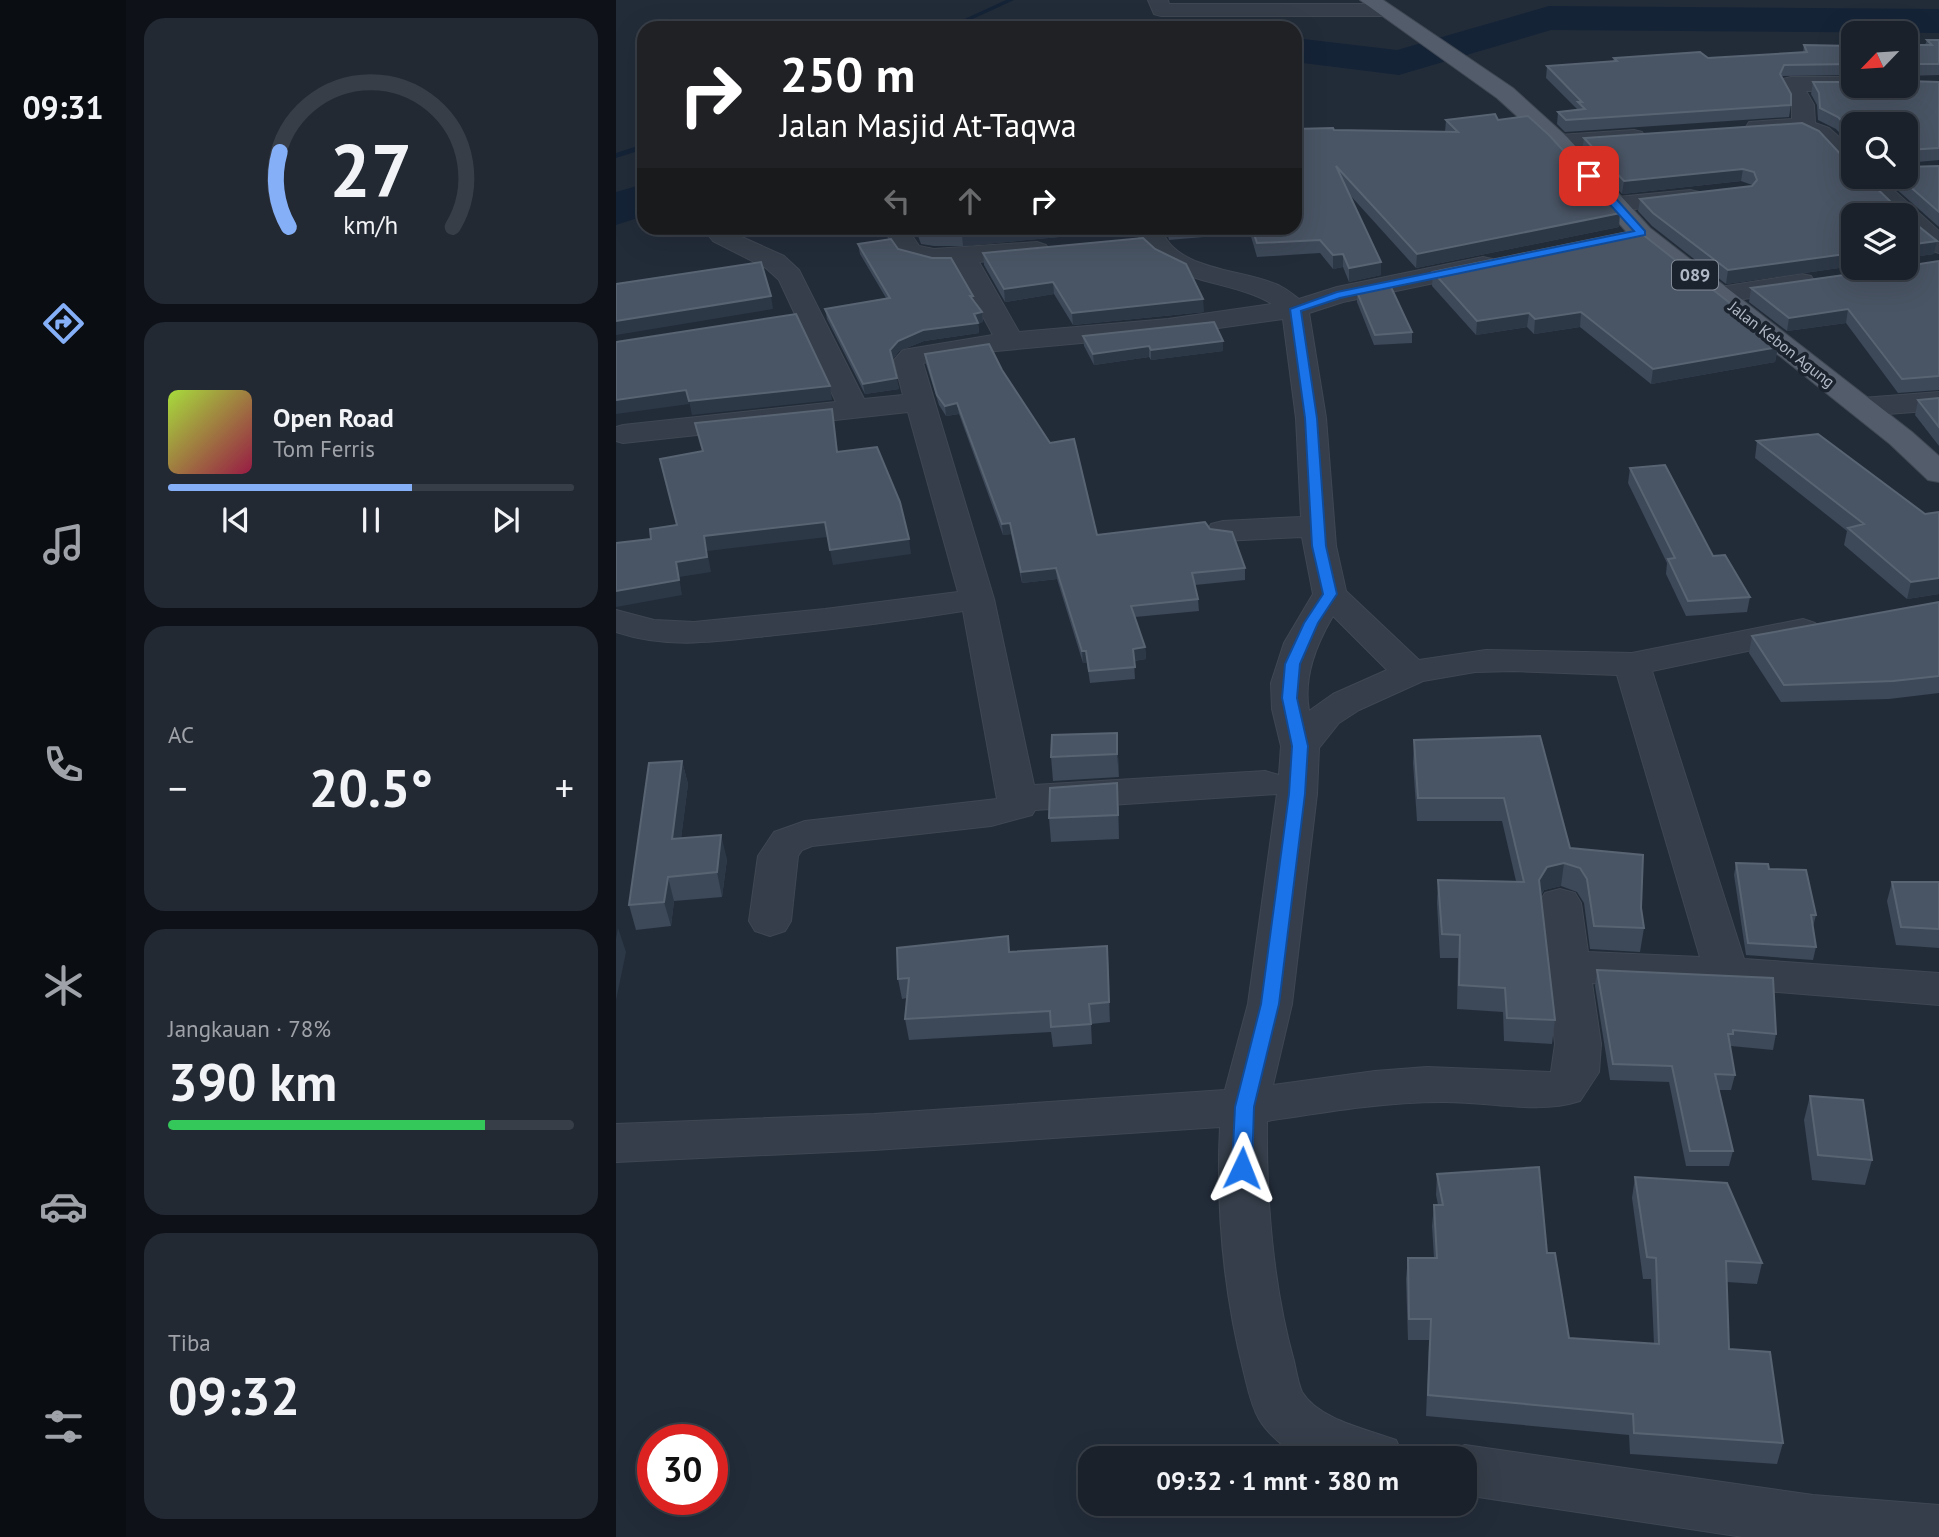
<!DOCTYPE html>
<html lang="id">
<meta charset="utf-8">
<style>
body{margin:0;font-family:"PT Sans",sans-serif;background:#232933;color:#f1f3f6;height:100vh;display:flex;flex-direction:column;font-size:26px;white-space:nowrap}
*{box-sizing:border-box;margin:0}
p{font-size:23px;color:#9fa3a9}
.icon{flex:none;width:38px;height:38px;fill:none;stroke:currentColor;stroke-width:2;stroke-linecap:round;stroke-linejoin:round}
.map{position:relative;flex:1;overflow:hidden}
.details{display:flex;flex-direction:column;gap:18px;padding:18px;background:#0e1218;width:490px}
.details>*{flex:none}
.banner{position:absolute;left:21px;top:21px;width:665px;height:214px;border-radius:21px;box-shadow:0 7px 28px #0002,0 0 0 2px #383e47;background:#202124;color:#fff;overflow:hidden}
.needle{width:46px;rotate:245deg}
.buttons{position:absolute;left:1225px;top:21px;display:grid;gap:14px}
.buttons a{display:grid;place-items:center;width:77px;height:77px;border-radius:14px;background:#1a212b;box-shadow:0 7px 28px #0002,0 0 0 2px #383e47;font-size:35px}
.speed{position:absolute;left:21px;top:1424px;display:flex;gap:14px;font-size:35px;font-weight:700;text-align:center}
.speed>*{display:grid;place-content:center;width:91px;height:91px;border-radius:50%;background:#1a212b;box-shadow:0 7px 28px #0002,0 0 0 2px #383e47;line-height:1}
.speed .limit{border:10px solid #d22;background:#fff;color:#111}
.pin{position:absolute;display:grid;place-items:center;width:60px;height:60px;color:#fff;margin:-30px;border-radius:14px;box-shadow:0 4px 10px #0006}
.me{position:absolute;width:77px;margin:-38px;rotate:2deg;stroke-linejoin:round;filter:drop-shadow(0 0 5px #0008)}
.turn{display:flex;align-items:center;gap:24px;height:147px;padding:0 28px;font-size:32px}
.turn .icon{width:91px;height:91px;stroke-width:2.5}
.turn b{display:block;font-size:49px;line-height:60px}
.lanes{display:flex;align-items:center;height:66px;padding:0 28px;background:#0003;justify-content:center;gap:35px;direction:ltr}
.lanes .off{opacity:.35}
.big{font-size:52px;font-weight:800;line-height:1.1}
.details .tile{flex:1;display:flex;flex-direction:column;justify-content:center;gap:10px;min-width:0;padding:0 24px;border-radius:21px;background:#232933}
.details .dial{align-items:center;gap:0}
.dial svg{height:182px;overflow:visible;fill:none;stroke:#383e47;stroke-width:7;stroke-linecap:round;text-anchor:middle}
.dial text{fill:#f1f3f6;stroke:none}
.song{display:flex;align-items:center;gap:21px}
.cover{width:84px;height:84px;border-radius:10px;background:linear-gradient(135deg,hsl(80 70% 55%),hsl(340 70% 35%))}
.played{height:7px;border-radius:4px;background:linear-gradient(90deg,#85aff7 60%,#383e47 60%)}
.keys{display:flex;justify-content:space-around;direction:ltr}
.heat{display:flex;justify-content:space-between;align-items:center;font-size:38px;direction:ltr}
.charge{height:10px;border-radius:5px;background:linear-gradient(90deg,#34c759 78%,#383e47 0)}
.trip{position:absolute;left:462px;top:1446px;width:399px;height:70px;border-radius:21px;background:#1a212b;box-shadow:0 7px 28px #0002,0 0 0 2px #383e47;font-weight:800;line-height:70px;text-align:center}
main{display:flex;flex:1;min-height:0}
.tabs{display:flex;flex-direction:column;width:126px;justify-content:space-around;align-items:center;background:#0a0d11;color:#9fa3a9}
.tabs .icon{width:49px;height:49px}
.tabs .current{color:#85aff7}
.tabs b{font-size:32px;color:#f1f3f6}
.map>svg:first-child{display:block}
</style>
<main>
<nav class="tabs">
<b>09:31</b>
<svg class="icon current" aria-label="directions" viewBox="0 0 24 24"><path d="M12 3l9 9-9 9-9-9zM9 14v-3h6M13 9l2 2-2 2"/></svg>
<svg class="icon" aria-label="music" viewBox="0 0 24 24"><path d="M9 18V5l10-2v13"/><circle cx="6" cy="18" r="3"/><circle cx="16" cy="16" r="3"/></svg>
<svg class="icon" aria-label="phone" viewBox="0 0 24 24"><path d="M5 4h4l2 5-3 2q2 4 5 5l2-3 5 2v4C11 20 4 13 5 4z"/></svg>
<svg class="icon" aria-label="climate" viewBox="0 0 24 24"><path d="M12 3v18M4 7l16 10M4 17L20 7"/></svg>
<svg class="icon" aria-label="car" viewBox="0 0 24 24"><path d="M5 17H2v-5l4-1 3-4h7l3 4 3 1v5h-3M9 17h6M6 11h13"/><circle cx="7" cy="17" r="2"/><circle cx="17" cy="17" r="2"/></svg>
<svg class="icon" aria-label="filters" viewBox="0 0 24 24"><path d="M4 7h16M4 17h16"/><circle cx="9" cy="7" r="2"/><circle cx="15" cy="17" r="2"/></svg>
</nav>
<section class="details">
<div class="tile dial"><svg viewBox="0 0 100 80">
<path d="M14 69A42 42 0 1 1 86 69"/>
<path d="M14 69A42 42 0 0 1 10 36" stroke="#85aff7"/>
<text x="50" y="56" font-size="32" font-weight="700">27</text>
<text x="50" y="72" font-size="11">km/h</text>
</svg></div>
<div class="tile">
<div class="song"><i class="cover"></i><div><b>Open Road</b><p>Tom Ferris</p></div></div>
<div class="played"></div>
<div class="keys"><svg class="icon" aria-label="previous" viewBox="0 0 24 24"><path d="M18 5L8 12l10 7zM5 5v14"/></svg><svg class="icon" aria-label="pause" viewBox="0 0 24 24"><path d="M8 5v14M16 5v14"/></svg><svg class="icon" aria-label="next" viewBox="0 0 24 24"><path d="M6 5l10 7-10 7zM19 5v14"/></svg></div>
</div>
<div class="tile"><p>AC</p>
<div class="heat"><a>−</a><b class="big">20.5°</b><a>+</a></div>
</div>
<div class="tile"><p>Jangkauan · 78%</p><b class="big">390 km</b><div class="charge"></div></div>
<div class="tile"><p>Tiba</p><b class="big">09:32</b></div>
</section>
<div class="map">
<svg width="1323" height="1537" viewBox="0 0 1323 1537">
<rect width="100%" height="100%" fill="#222c39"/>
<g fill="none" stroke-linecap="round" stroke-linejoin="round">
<path fill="#152337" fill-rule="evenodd" d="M390,0H398L337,28H329Z
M28,144V149L0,158V153Z"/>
<path fill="#152337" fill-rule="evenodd" d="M933,6L1323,9V33L935,30L783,75L679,62V38L781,50Z
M28,184V216L0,225V192Z"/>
<defs>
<path id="street" d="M532,0H552L553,4H768L775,6L778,10L775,14L768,16H545L538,14Z
M1175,77H1237V86H1247L1237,91H1190L1198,105L1199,123L1213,128L1237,150V171C1218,167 1209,142 1189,134C1171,128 1151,136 1133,132L1130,127L1133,122L1176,119V105L1164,84L1167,79Z
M1018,130L1026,132L1030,137L1026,142L943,149L935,147L931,142L935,137L943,135Z
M1237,177H1263L1323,231V253L1314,250L1290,228V215H1276Z
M1074,190L1083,192L1086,197L1083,202L1001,211L992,209L989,204L992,199L1001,197Z
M106,228L168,256L183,270L248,399L287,395L278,360L287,350L377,335L338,263L318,265L284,256L267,228H291L303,246L318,249L421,242L430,245L434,250L430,255L363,262L403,332L552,319L656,304C617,278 529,284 521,228H545C558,269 620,269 654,282C665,285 674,292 683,299L721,287L867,257L876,259L880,265L876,271L727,302L693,313L710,418L720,546L730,591L803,660L870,650L1016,653L1187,619L1199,623L1205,630L1199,637L1036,671L1128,959L1323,973V1005L1111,988L976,983L985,1044L983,1072L964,1101C920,1115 872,1101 826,1102C767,1102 709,1112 651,1121C650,1198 657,1287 678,1361C680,1370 682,1383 686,1392C703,1420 751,1429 780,1440L788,1458H687C672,1452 651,1433 643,1419C635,1405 632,1389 628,1373C608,1294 600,1208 604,1127L258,1150L0,1162V1124L258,1114L609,1090L632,1004L661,794L419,810L416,815L375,826L196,846L186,850L182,856L175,921L169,931L154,936L139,931L133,921L142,856L158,832L189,821L381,799L347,611C285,621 222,629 160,635C106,641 52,650 0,632V610L38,620L78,622L209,609L342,592L292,412L7,443L0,441V427L7,425L220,402L163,280L150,268L97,241L93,236L97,231ZM667,319L680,418L685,517L607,521L595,524L591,531L595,538L607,541L686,537L697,594L668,643L655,683L656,709L665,746L663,775L649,771L418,785L378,599L307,363L358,353L552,335ZM717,616L771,670L717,694L693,711C687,677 700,645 717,616ZM898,671L1001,675L1084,957L972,952L965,903L959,893L944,889L929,893L923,903L939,1044L935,1072L811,1067L759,1071L657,1085L676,1004L701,794L703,748L723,723L743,710L807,681L859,672Z
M1186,274L1195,276L1199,282L1195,288L1104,303L1094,301L1091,295L1094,289L1104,287Z
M1323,392V410L1246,416L1236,413L1231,407L1236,401L1246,398Z
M849,1445L1197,1495L1323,1505V1537H1127L849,1495V1458H827L829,1452Z"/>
<path id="primary" d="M744,0H767L897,88L951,137L1034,228L1296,432L1323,456V482L1312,480L1274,444L1016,238L935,147L881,98Z"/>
</defs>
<use href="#street" stroke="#3f4753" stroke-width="2"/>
<use href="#primary" stroke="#3f4753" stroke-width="2"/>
<use href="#street" fill="#353e4a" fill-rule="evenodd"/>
<use href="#primary" fill="#535c6a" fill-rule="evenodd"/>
</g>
<path fill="#3d4858" d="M1311,40H1323V75L1290,76V45H1309Z
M1188,45L1237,46V75L1166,76V78L1175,105L1173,117L949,132L941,124L942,112L961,109L930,78L931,66L997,61L998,58H1092L1187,53Z
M1197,82H1323V160L1290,163V124H1237V147L1220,129L1202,120L1201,105L1195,94Z
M830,120H882L1003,227L800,268L733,194L765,275L733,282L727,267L717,269L704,253L641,257L634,233L553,240L550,228H679L718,130L829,132Z
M1186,123L1203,131L1229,159L1237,160V177H1249L1277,204L1290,205L1291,217L1321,241L1318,254L1290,258V215H1237V266L1110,284L1036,226L1022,211L1024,199L1136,186V185L1125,181L1006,194L966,150L968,138Z
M1323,166V227L1267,177H1290Z
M299,228H476V234L347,246H318L305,244Z
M242,244L282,249L357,296V301L366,312L367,322L362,323L363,333L308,341L283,351L276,360L283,389L249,394L211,319L209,309L270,298L244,254Z
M367,253L588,312L457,325L438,294L389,302L368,265Z
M1323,261V390L1282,393L1230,323L1171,331L1133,302L1135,288Z
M817,272L1138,322L1137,329L1162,347L1159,362L1035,384L964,327L918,334L911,327L860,335L816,286Z
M741,292L796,332V343L758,345L741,302Z
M467,336L607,341V351L535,360L533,357L478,365L468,346Z
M309,354L386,370L481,535L594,529L629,568V580L579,585L582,599L583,611L519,617L529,647L530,659L518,661L519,679L474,683L471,663H467L441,579L406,583L395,534L387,535L343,414L330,416L323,405L310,364Z
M1323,398V446L1299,415L1302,400Z
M1141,441L1309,514L1323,512V594L1291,599L1228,545L1231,531L1139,458Z
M1014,468L1097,556L1134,597L1131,612L1070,616L1050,574L1051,563L1012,483Z
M1323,602V693L1273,699L1165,702L1133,653L1136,636Z
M501,733L503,777L437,781L435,757Z
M924,736L954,848L1025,908L1028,928L1024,952L974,949L968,903L961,892L945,886L928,890L925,896L939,1020L936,1044L888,1041L887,1012L841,1009L842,958H824L821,903L822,880L900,881L886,821H801L797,763L798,740Z
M66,761L72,784L65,838L111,859L106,897L58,901L55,926L20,930L13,905Z
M503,807V839L435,842L433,818Z
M1120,863L1153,869L1200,915L1197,927L1200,947L1197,960L1130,955L1118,875Z
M1276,882H1323V948L1280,945L1271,901Z
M392,936L394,952L491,946L494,1022L475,1024L476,1044L437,1047L435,1032L293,1040L289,1019L291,998L286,999L282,979Z
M981,970L1160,1034L1157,1050L1115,1046L1114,1048L1119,1075L1115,1090H1102L1117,1151L1113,1166H1070L1053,1082L994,1080L979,986Z
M1194,1096L1256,1160L1249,1185L1196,1180L1188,1120Z
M821,1174L931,1253L953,1338L1038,1344L1035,1279H1027L1016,1198L1019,1177L1146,1263L1141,1284L1111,1282L1113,1349L1167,1443L1161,1464L1014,1454L1013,1435L810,1416L813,1340H792L790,1279L792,1258H818L816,1226L818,1205H822L820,1195Z"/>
<path fill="#2d3847" d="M1127,169L1125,181L1006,194L1008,181Z
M1004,213L1003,227L800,268L801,254Z
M425,228H476V234L347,246L346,235Z
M1321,241L1318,254L1290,258L1292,245Z
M1237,253V266L1110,284L1112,270Z
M727,254V267L717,269V255Z
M765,262V275L733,282V268Z
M437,282L438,294L389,302L388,289Z
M155,296L157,309L0,335V321Z
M587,299L588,312L457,325L456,313Z
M1232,309L1230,323L1171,331L1173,318Z
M366,312L367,322L362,323L363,333L308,341L283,351L275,361L274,350L282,341L307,330Z
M965,312L964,327L918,334L919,319Z
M913,313L911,327L860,335L861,321Z
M1138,322L1135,337L1129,323Z
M607,341V351L535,360V350Z
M533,346V357L478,365L477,354Z
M1162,347L1159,362L1035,384L1037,369Z
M281,378L283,389L249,394L247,384Z
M214,386L216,400L76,415L73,401Z
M70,390L73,404L0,414V400Z
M341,403L343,414L330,416L329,406Z
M209,522L211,537L91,551L95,572L63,577L66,595L0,607V591L88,536Z
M394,523L395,534L387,535L386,524Z
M293,539L295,554L217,565L214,550Z
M440,568L441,579L406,583L405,572Z
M1323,578V594L1291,599L1295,582Z
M529,647L530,659L517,661V649Z
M466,651H470L471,663H467Z
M501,733L502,757L503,777L501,754Z
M66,761L72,784L62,863L56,839Z
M501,783L503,807V839L502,815Z
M105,835L111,859L106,897L101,872Z
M948,863L945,886L928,890L920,903L923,880L931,867Z
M52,877L58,901L55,926L48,902Z
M2,928L10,952L0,1000V939Z
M491,946L493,966L494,1022L493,1002Z"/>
<path fill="#495464" stroke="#596473" stroke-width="2" d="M1311,40H1323V64H1292L1290,72V45H1316Z
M1188,45L1237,46V64L1168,65L1164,74L1175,94V105L950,120L942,112L969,109L962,102H966L931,66L1001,61L998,58L1084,52L1092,58L1191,52Z
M1290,81L1323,82V148L1291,150L1290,162V124H1237V133L1222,117L1204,108L1203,93L1197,82H1237V86H1290Z
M879,114L882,120L912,116L934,136L1004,213L801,254L720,166L765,262L733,268L727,254L717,255L704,240L641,243L636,228H679V129L717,128L718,130L842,132L830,120Z
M1186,123L1203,131L1229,159L1237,160V177H1249L1277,204L1290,205L1291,217L1321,241L1292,245L1290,252V215H1237V253L1112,270L1037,213L1024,199L1136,186L1141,180L1138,172L1127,169L1008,181L968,138Z
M1323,166V212L1283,177H1290V167Z
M301,228H425L346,235H317L303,232Z
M1021,230L1138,322L1129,323L1162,347L1037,369L965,312L919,319L913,313L861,321L817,272Z
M527,238L539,249L570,264L587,299L456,313L437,282L388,289L367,253Z
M275,239L282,249L316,258H335L357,296H354L366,312L358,314L362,323L307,330L282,341L274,350L281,378L247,384L209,309L274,298L242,244Z
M1323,261V376L1286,379L1232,309L1173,318L1135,288L1278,268H1290V266Z
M145,262L155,296L0,321V284Z
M774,285L796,332L759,335L741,292Z
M180,314L214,386L73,401L70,390L0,400V342Z
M598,322L607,341L535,350L533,346L477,354L467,336Z
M373,344L386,370L434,443L458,439L481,535L589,522L594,529L616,532L629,568L576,573L582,599L515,606L529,647L517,649L519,667L473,671L470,651H466L440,568L405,572L394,523L386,524L341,403L329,406L321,395L309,354Z
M1323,398V427L1302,400Z
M216,409L221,452L261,447L284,502L293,539L214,550L209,522L88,536L91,557L60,562L63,580L0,591V543L35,539L34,529L61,525L44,459L87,451L79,423Z
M1202,434L1309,514L1323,512V578L1295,582L1232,528L1248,524L1141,441Z
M1049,465L1097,556L1109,555L1134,597L1072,601L1052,559L1059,558L1014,468Z
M1323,602V676L1277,681L1168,685L1136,636Z
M501,733V754L435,757L436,735Z
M924,736L954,848L1027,855L1025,908L1028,928L978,926L971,879L964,868L948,863L931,867L923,880L939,1020L891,1018L889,988L843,985L844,935L826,934L822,880L908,882L888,798H802L798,740Z
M66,761L56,839L105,835L101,872L52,877L48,902L13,905L33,763Z
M501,783L502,815L433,818L434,788Z
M1120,863L1152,864L1153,869L1190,870L1200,915H1195L1200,947L1132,943Z
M1276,882H1323V929L1285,927Z
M392,936L393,952L491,946L493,1002L473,1004L475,1024L435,1027L434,1011L289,1019L293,978L282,979L281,948Z
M981,970L1157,978L1160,1034L1117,1030V1034H1112L1119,1075L1099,1074L1117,1151H1074L1056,1066L997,1064Z
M1194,1096L1247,1100L1256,1160L1202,1155Z
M923,1167L931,1253H939L953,1338L1043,1344L1040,1258L1031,1257L1019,1177L1111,1183L1146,1263L1110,1261L1113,1349L1154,1352L1167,1443L1018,1433L1017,1414L812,1395L815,1319H793L792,1258H821L818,1205H827L821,1174Z"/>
<path fill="#1a73e8" stroke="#114b97" stroke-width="2" d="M970,173H977L1029,231V235L724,298L685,311L701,418L710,546L721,594L702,623L684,664L681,698L692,746L689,794L663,1004L638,1107L636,1168L633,1173L626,1176L619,1173L616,1168L619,1107L645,1004L673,794L676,746L666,698L669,664L688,623L707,594L696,546L689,418L674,309L721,292L1018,231L970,178Z"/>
<g text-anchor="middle" stroke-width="7" stroke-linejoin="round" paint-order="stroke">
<g font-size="16" fill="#b0b8c6" stroke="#1b232e">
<text transform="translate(1166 344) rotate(38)" y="6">Jalan Kebon Agung</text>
</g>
<rect fill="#1b232e" stroke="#838b98" stroke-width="2" x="1056" y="260.5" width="46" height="29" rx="5"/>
<g font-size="18" font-weight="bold" fill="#b0b8c6">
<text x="1079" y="281">089</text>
</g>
</g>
</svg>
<div class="buttons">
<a><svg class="needle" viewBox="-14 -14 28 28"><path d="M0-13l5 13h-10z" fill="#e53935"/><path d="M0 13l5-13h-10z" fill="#9fa3a9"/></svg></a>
<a><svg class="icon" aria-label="search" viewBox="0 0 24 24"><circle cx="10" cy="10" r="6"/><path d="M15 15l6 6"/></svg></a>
<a><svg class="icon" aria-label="layers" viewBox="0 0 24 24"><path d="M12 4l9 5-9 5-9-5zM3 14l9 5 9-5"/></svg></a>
</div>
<div class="speed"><div class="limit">30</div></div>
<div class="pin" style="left:973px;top:176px;background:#d93025"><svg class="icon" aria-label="arrive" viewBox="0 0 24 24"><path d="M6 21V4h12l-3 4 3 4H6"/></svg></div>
<svg class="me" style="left:626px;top:1168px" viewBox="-20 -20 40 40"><path d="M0-17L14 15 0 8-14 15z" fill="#1a73e8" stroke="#fff" stroke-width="4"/></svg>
<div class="trip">09:32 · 1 mnt · 380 m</div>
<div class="banner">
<div class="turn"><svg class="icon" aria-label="right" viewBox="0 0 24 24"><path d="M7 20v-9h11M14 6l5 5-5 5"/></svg><div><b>250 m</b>Jalan Masjid At-Taqwa</div></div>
<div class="lanes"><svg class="icon off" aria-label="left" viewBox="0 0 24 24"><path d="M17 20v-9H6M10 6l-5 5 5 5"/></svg><svg class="icon off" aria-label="ahead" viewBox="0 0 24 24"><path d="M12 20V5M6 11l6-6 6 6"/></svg><svg class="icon" aria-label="right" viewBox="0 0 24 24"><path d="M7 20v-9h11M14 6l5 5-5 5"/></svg></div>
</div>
</div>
</main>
